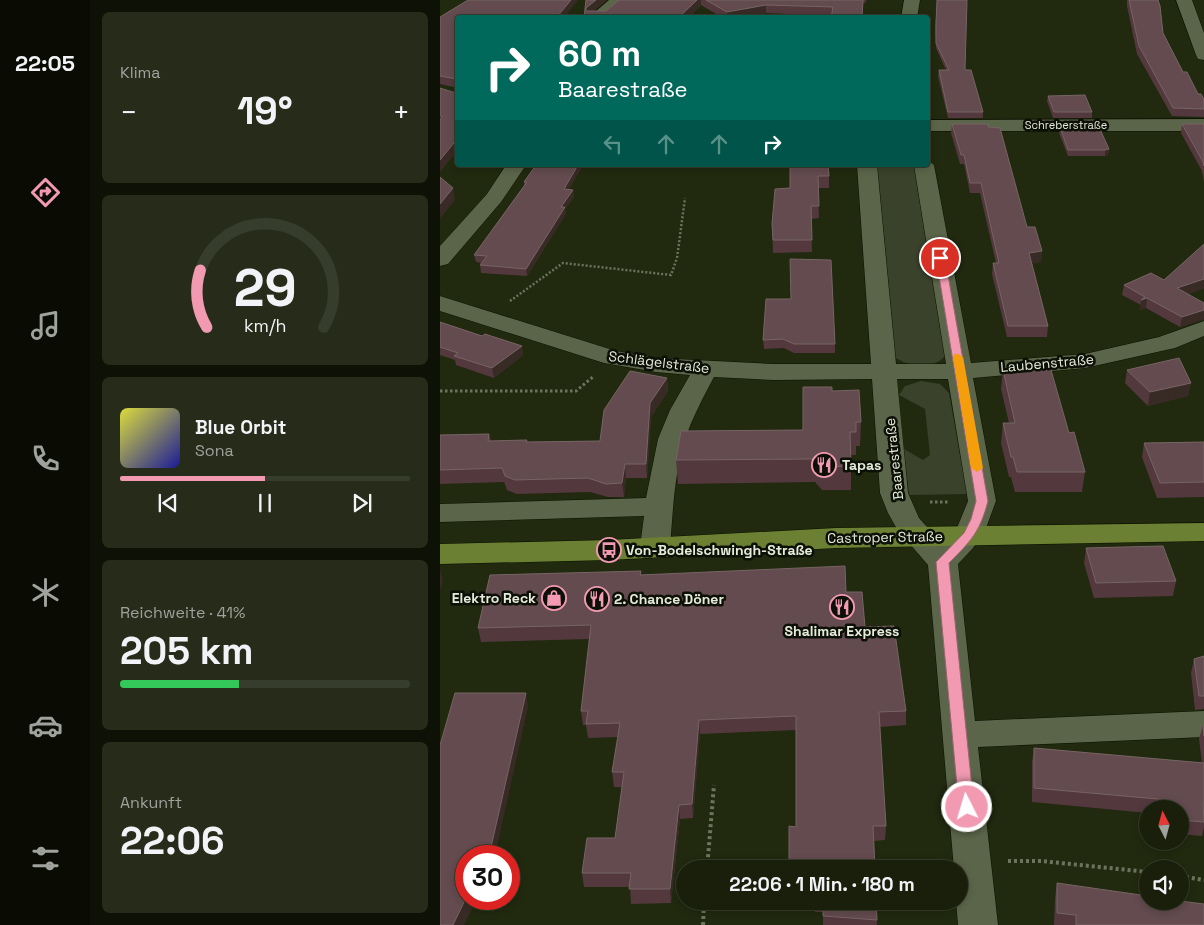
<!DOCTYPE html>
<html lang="de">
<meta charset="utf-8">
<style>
body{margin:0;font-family:"Space Grotesk",sans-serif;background:#262c19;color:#f1f3f6;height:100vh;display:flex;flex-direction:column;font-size:19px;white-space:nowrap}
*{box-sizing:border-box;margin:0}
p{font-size:16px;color:#9fa29d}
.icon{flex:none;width:28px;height:28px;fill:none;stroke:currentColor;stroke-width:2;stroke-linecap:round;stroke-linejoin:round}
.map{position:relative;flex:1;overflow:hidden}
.details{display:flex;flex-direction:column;gap:12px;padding:12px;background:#0e1106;width:350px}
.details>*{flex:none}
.hud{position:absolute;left:15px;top:15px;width:475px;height:152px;border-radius:5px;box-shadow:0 2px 8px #0003,0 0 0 1px #373d2c;background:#00695c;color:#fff;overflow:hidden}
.needle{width:32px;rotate:354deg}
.controls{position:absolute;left:699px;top:800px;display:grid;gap:10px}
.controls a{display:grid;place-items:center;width:50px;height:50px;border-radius:50%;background:#191f0b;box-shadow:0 2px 8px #0003,0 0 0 1px #373d2c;font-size:25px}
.speed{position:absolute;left:15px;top:845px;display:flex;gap:10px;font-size:25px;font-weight:700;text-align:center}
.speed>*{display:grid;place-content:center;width:65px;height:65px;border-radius:50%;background:#191f0b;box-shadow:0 2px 8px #0003,0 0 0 1px #373d2c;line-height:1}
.speed .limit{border:8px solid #d22;background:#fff;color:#111}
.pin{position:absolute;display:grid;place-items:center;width:42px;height:42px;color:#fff;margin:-21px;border:2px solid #fff;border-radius:50%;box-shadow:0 1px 5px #0007}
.me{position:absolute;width:55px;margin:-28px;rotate:355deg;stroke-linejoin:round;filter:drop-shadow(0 0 4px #0008)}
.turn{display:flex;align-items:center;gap:18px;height:105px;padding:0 20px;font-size:22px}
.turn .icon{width:65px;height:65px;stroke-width:2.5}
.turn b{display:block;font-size:35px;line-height:42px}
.lanes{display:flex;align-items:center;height:48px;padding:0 20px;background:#0003;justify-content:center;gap:25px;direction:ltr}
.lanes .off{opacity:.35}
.big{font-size:38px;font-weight:700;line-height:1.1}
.details .widget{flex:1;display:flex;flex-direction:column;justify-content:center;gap:8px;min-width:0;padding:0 18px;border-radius:8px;background:#262c19}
.details .dial{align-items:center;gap:0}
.dial svg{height:130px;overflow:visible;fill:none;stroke:#373d2c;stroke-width:7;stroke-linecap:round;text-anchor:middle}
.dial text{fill:#f1f3f6;stroke:none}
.song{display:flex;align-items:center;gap:15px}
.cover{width:60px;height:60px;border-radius:8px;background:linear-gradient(135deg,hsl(60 70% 55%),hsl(240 70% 35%))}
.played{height:5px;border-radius:2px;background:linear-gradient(90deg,#f19ab1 50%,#373d2c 50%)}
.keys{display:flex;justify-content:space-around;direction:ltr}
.heat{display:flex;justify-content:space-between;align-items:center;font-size:28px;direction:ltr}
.charge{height:8px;border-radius:4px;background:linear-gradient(90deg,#34c759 41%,#373d2c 0)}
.trip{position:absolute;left:236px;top:860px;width:292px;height:50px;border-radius:25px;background:#191f0b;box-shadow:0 2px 8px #0003,0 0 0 1px #373d2c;font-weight:700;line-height:50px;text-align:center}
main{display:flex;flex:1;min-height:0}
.tab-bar{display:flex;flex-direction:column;width:90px;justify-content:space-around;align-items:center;background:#0a0c04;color:#9fa29d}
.tab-bar .icon{width:35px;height:35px}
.tab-bar .selected{color:#f19ab1}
.tab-bar b{font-size:22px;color:#f1f3f6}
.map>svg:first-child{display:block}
</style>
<main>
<nav class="tab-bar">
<b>22:05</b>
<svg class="icon selected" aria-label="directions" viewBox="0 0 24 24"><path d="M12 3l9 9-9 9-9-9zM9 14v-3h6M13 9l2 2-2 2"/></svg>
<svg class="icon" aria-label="music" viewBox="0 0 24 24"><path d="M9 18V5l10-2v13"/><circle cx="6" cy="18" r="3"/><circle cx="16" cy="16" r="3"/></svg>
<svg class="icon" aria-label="phone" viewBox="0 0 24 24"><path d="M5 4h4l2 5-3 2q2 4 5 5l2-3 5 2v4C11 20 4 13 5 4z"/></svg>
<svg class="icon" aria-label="climate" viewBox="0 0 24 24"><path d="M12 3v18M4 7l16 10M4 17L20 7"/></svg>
<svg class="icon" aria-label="car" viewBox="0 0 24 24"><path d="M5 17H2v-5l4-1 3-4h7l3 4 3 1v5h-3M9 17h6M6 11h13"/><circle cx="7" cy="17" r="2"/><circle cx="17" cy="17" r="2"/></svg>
<svg class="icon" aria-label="filters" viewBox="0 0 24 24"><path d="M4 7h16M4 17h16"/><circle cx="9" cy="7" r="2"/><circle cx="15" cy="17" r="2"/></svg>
</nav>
<section class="details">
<div class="widget"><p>Klima</p>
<div class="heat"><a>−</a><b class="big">19°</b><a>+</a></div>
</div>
<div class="widget dial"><svg viewBox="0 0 100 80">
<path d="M14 69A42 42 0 1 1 86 69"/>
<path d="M14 69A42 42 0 0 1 10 34" stroke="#f19ab1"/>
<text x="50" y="56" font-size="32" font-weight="700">29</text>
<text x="50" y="72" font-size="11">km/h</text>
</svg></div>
<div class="widget">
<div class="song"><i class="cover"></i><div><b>Blue Orbit</b><p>Sona</p></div></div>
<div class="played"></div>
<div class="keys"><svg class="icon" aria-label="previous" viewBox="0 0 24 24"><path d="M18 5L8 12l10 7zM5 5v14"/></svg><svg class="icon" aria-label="pause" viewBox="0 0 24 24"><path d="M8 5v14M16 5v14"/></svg><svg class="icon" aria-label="next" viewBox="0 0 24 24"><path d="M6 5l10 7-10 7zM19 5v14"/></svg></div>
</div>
<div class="widget"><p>Reichweite · 41%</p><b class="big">205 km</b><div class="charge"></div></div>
<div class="widget"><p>Ankunft</p><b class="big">22:06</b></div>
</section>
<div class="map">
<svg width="764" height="925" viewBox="0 0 764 925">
<rect width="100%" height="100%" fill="#21290f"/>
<path fill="#3a422b" d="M436,165H475L506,354C497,370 467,368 454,356Z
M481,381L500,384L509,393L527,494L469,495L464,449L483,460L490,455L485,409L459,395L465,386Z"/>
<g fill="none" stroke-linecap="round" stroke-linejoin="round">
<defs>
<path id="minor" d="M169,0H187L166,18H148Z
M464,0H480L477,18H461Z
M736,0H752L764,33V60L758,59L756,55Z
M764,119V131H488V120Z
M488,160L494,165L531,363L645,354L719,337L764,321V336L735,348L645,368L533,378L556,501L546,528L533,548L518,564L535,721L764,711V737L538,747L558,925H518L516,901H520V869H514L488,565L457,529L448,513L440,493L432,379L334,380L274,377C263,398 252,418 245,440C234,475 233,511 230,547L226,554L215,557L204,554L200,547L204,516L0,522V504L206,498L218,439L230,410L250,375L216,372L164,363L0,311V296L176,351L216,358L334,364H431L417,165H437L456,364H506L474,165H488ZM457,379H508L528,501L517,528L503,545L479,518L468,493Z
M66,165H86L61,202L8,264L0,266V246L47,194Z"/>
<path id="major" d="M764,523V541L396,548L169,560L0,564V544L169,540L396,528Z"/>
</defs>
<use href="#minor" stroke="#0b1100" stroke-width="1"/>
<use href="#major" stroke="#0b1100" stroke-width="1"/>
<path stroke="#6d745e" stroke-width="2.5" stroke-dasharray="2 2" stroke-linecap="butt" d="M70,301L123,263L231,275L237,258L245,198"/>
<path stroke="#6d745e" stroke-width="3" stroke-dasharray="2.5 2.5" stroke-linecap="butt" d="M0,391H136L154,376
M490,502H509"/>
<path stroke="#6d745e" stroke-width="4" stroke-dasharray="3 3" stroke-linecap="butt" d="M568,861H601L708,872
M267,869L274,785
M740,876L764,880
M263,925L264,901"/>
<use href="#minor" fill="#5b6549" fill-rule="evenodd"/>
<use href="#major" fill="#6b8033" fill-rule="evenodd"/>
</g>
<path fill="#53383e" d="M179,0H426V2L424,3L392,16L326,13L302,18H283L261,5L248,18H144L153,11H166Z
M497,0L525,70L543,112V118H508L498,76L499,70H506L496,48L495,29Z
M687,0H718L723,33L743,72L758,94L764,99V117L732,116L697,54L687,6Z
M0,17L18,18V88L0,84Z
M608,96L652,112V118H613L607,101Z
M512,124L587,227L602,251L601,262L592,263L608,326L607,337H567L552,274L553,263H556L540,193H530L524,164H520L511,133Z
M742,124H764V182L762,171L741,133Z
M620,127L669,149L668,155L665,156H628L619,133Z
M96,165H143L129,189L133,190L134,197L125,209L126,214L87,276L41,273L40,265L42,263L36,262L34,255L84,186V182Z
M350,165L389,176V188H378L379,218L371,219L372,252L333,253L332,224L350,188Z
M724,280L764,288L748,294L764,319L740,327L706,308L700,310L701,305L682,295L684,285Z
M351,299L395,344V353H354L344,348L324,349L323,340Z
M0,322L42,336L82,346L83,355L54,378L16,365L15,360L0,355Z
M563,370L629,433L645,472L642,492H575L571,477H569L561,443L563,423H569L561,389Z
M687,370L751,383L748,396L708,406L685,383Z
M227,378L228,391L211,417L207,478H186L184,497H168L150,492L77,494L67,490L64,482L0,484V435L49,434L51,441L87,442L160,441Z
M392,391L421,422L420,446H416V455H411V490H382L375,482L238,484L236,460L363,430Z
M764,442V497L717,498L702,457L704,443Z
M646,548L736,581L733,596L654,598L644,563Z
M201,571V575L406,592L425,627L466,711V725L440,727L446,826L445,840L434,841L435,869H349V826L356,827V730L260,734L253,818L240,819L231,903L191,904L190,887H144L142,873L175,838L182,787H174L172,772L178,737L148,738L146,725H143L141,711L149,639L41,642L38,628Z
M764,656V709L755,710L751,673L754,659Z
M763,725H764V827L762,836L740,834V809H708V813L592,802V762L594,748L762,763L759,739Z
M617,883L764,925H614L615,898Z
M375,901H436L437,925H383V912H375Z"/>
<path fill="#382a24" d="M131,0H138L124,18H116Z
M156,0H167L147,17L146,8Z
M257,0H261V5L248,18H238Z
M326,5V13L302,18H287V12Z
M18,138V150L0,172V160Z
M669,149L668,155L665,156V150Z
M138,165H143L125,196L124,189Z
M13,188L15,200L0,219V204Z
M133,190L134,197L125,209L126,214L87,276L86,269L121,207Z
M602,251L601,262L588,264L589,253Z
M764,279V288L736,298L737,288Z
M707,298L706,308L700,310L701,300Z
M764,310V319L740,327L742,317Z
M82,346L83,355L54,378L52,368Z
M227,378L228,391L211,417L207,478L206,464L210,403Z
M751,383L748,396L708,406L710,392Z
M185,464L186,478L184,497L182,483Z
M0,569L3,581L0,591Z
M86,693L88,707L55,856H49Z
M259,720L260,734L253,818L252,804Z
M239,805L240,819L231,903L230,889Z
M26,899H37L24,925H13Z"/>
<path fill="#634b4f" stroke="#776464" d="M28,0H131L116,18H18V80L17,79L0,76V17Z
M146,0H156L146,8V11H166L179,0H257L238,18H228L207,15L205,18H144Z
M266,0H423L422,18H391L393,7L326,5L287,12Z
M497,0H527L525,70H531L543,112H508L499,70H509L496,43V24Z
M689,0H718L720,6L723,33L743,72H747L758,94H761L764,99V109L733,108L699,46Z
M0,88L16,93L18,92V138L0,160V119L2,117L0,116Z
M645,95L652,112H614L608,96Z
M512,124H548V127L560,128L587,227H595L602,251L589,253L608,326H568L553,263H559L541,183H530L524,155H521Z
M742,124H764V166L763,162Z
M620,127H659L669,149L665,150H628Z
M96,165H138L124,189L133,190L121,207H125L86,269L40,265L47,256L34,255L87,182H84Z
M350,165H388L389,176H378L379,206H371L372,240H333L332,224L335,189L350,188Z
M0,177L13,188L0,204Z
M764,244V279L737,288L764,303V310L742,317L707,298L701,300L705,297L684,285L711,273L724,280Z
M350,259L391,260L395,344H354L343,339L323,340L326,299H351Z
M0,322L42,336L45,334L82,346L52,368L14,356L18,353L0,347Z
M739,358L751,383L710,392L687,370Z
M563,370H611L629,433L634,432L645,472H577L573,457H571L563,423H575Z
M190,371L227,378L210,403L206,464H185L182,483L166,484L148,478L75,480L65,476L62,468L0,470V435L49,434L48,441L87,440L86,442L160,441L164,410Z
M363,387H392V391L419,390L421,422H416V432H410L411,466L382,467L375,459L236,460L241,431L363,430Z
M764,442V482L720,483L704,443Z
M723,546L736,581L656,583L646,548Z
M405,566L406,592H422L425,627L454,626L466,711L439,712L446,826H433L435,869H375L374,862H349V826L356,827V716L259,720L252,804L239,805L230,889H189L191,873H142L147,838H175L184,772H172L180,723L146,724L148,711H141L151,625L38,628L50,575L201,571L200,575Z
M764,656V696H759L754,659Z
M15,693H86L49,856H26V898L13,925H0V745Z
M763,725H764V736Z
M594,748L764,763V803H763L764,822L740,820V809H730L729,800L594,788Z
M617,883L708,896V901H740L764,904V925H636V915L617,913Z
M383,901H436L437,920L383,916Z"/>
<path fill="#f19ab1" stroke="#9d6473" d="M500,256L505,258L548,501C540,532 531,541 509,563L534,807L532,812L527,813L522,812L519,807L496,562L524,533L531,519L536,501L496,258Z"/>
<path fill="#f59e0b" d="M515,354H518L523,357L543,468L537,472L531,468L513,357Z"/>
<defs>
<symbol id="restaurant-ring" viewBox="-11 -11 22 22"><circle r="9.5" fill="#0c1006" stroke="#f19ab1" stroke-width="1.5"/><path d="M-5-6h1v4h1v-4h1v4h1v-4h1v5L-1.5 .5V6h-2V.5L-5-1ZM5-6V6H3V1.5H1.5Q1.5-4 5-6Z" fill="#f19ab1"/></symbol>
<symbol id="bus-ring" viewBox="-11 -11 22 22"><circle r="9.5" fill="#0c1006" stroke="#f19ab1" stroke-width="1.5"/><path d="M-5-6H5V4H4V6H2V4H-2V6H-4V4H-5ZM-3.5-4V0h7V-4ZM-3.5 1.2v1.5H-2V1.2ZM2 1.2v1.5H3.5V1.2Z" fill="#f19ab1"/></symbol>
<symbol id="shop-ring" viewBox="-11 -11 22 22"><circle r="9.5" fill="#0c1006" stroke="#f19ab1" stroke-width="1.5"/><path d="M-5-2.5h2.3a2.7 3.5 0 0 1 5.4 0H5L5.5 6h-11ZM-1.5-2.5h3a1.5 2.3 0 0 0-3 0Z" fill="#f19ab1"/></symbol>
</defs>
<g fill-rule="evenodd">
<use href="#restaurant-ring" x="370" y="451" width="28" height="28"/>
<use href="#bus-ring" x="155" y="536" width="28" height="28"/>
<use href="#shop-ring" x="100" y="584" width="28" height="28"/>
<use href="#restaurant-ring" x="143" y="585" width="28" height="28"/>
<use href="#restaurant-ring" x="388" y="593" width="28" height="28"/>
</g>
<g text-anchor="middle" stroke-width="5" stroke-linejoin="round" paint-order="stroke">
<g font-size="11" fill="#e5ebda" stroke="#0c1006">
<text x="626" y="129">Schreberstraße</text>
</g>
<g font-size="14" fill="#e5ebda" stroke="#0c1006">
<text transform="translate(219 362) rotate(7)" y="5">Schlägelstraße</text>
<text transform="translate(607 363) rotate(-5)" y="5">Laubenstraße</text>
<text transform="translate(454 459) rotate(-96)" y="5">Baarestraße</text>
<text transform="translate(445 537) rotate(-1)" y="5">Castroper Straße</text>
</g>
<g font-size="14" font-weight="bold" fill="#e5ebda" stroke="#0c1006" text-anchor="start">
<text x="402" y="470">Tapas</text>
<text x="186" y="555">Von-Bodelschwingh-Straße</text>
<text x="96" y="603" text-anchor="end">Elektro Reck</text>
<text x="174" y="604">2. Chance Döner</text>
<text x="402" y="636" text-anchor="middle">Shalimar Express</text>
</g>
</g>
</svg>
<div class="controls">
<a><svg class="needle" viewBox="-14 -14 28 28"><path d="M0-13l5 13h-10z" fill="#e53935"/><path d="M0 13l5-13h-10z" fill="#9fa29d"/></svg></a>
<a><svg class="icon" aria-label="sound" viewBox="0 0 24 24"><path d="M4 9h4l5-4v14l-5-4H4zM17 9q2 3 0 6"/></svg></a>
</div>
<div class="speed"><div class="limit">30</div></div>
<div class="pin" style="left:500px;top:258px;background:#d93025"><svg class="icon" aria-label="arrive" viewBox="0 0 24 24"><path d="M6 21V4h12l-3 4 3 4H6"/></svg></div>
<svg class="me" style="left:527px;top:807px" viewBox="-20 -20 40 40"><circle r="17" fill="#f19ab1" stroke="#fff" stroke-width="3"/><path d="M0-11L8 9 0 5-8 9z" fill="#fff"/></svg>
<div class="trip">22:06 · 1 Min. · 180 m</div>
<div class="hud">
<div class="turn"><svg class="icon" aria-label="right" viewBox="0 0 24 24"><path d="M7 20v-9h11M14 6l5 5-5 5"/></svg><div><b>60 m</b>Baarestraße</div></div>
<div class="lanes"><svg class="icon off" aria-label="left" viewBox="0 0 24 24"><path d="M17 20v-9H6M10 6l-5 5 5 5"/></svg><svg class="icon off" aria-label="ahead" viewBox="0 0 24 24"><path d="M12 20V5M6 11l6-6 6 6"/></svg><svg class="icon off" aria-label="ahead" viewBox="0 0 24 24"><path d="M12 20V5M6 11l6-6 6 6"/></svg><svg class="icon" aria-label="right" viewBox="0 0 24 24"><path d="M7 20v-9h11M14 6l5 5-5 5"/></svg></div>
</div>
</div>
</main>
